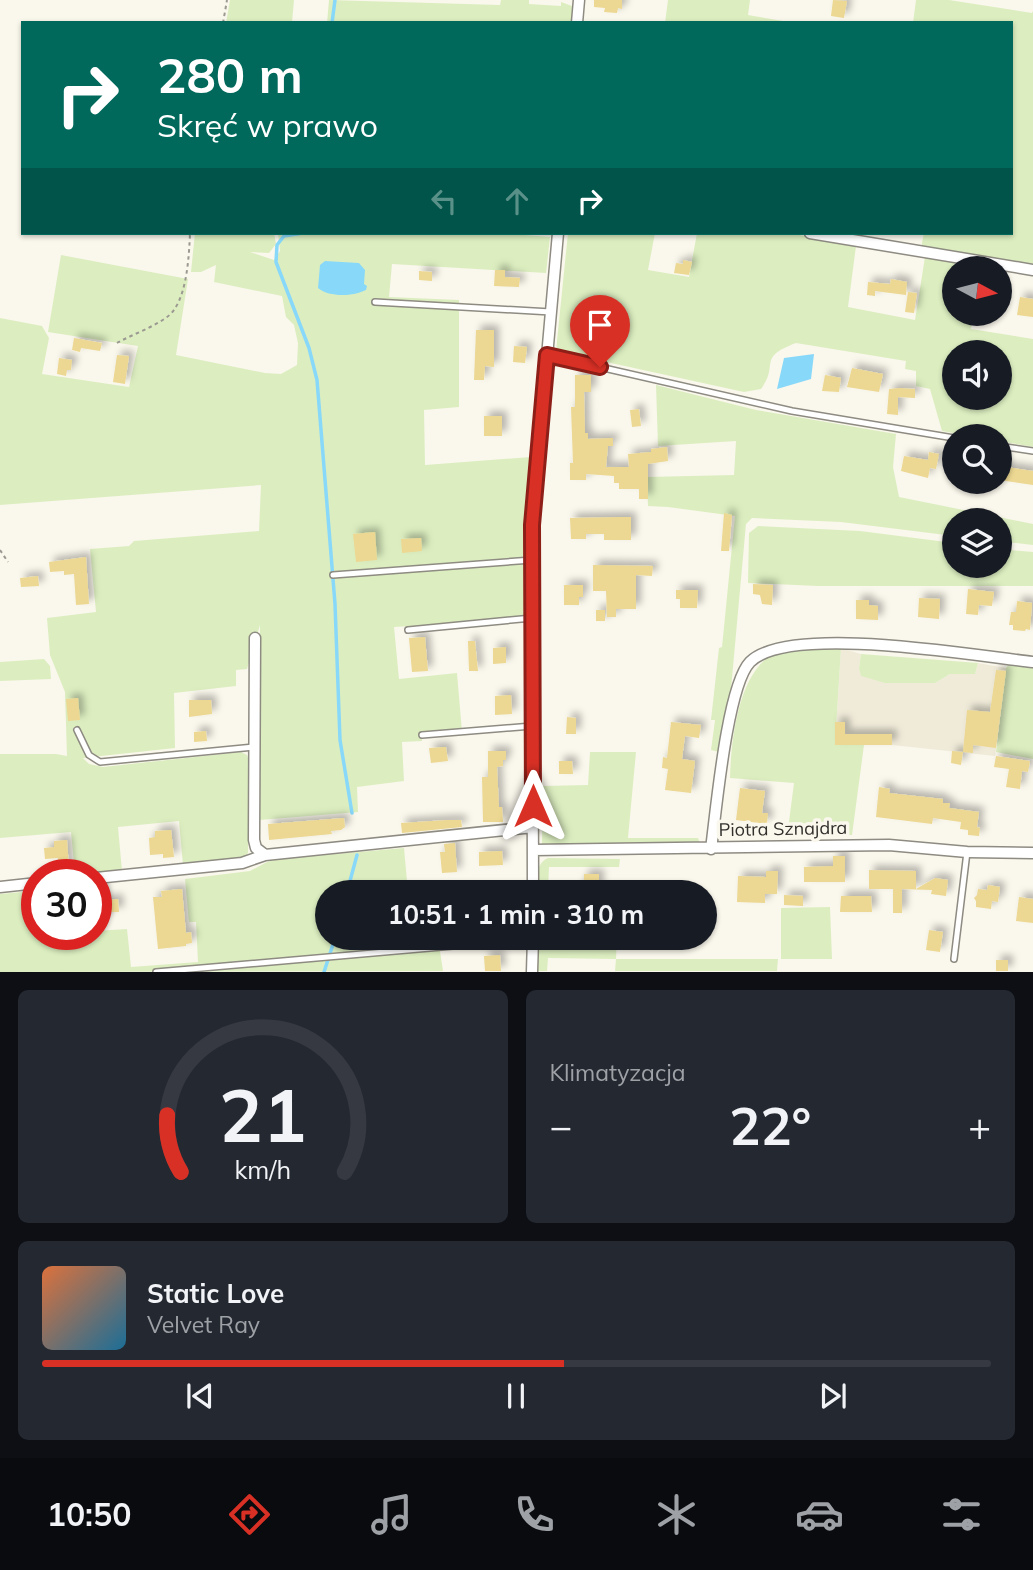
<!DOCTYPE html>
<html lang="pl">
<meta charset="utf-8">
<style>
body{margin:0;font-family:Mulish,sans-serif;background:#242831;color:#f1f3f6;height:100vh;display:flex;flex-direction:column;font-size:26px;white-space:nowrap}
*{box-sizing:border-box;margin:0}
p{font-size:23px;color:#9ea1a6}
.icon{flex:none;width:38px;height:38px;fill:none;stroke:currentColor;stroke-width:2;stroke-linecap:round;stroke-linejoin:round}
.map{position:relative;height:972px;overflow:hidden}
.panel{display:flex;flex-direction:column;gap:18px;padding:18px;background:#0d0f14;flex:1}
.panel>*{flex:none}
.banner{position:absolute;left:21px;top:21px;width:992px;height:214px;border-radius:0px;box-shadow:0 2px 5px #0004;background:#00695c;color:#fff;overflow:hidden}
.needle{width:46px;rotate:97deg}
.controls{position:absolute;left:942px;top:256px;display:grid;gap:14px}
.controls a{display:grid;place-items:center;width:70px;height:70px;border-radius:50%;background:#171b24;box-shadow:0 2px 5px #0004;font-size:35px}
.speed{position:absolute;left:21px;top:859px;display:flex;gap:14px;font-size:35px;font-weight:700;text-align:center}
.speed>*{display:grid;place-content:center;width:91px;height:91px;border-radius:50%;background:#171b24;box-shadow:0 2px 5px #0004;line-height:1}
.speed .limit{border:10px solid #d22;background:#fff;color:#111}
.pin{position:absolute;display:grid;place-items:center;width:60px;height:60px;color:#fff;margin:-72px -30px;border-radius:50% 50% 50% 0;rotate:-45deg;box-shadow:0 0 7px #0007}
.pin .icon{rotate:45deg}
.me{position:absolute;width:77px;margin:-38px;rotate:0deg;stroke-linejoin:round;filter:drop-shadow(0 0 5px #0008)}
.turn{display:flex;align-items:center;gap:24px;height:147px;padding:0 21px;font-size:32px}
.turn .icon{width:91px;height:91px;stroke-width:2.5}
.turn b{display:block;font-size:49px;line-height:60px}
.lanes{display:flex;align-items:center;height:66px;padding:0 21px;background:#0003;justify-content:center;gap:35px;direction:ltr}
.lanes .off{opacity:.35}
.big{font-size:52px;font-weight:700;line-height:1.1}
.panel .card{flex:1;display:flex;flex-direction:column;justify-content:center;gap:10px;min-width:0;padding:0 24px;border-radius:10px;background:#242831}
.panel .dial{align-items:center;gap:0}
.dial svg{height:182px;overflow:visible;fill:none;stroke:#363941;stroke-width:7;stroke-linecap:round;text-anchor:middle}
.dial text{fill:#f1f3f6;stroke:none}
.song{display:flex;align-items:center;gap:21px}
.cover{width:84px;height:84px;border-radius:10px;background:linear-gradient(135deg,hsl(20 70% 55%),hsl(200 70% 35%))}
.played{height:7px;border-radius:4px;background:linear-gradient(90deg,#d93025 55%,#363941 55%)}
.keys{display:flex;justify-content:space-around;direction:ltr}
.heat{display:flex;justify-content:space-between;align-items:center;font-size:38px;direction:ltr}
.panel .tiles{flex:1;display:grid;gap:18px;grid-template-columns:1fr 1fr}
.card:last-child{grid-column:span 2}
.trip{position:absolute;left:315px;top:880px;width:402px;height:70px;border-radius:35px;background:#171b24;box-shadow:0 2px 5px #0004;font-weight:700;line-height:70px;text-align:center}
.tab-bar{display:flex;height:112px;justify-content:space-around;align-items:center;background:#090b0e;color:#9ea1a6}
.tab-bar .icon{width:49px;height:49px}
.tab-bar .current{color:#d93025}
.tab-bar b{font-size:32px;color:#f1f3f6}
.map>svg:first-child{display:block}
</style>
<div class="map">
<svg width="1033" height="972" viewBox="0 0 1033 972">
<defs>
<filter id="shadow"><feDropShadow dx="5" dy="-5" stdDeviation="3.5" flood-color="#0004"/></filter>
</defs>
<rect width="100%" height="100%" fill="#faf7ec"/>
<path fill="#f0ebd9" d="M841,648L861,654L859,668L935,683L950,674H975L978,663L1006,668L995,756L892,745H835Z"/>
<path fill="#dceec0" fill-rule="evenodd" d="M230,0H294L292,23H226Z
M329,0L500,5L501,0H529V4L561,6V2L572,6L574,11L573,23H327Z
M668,0H750L748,15L795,23H665Z
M916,0H949L1032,13L1033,11V265L921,248L924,233H1012V23H913Z
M195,233H274L276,244L269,253L250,252L274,260L280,251L278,233H500L550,237L546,273L392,264L389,297L459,300V407L424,410L425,465L531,457L527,516L526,619L394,627L399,679L457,673L462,732L422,736V741L402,742L404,781L357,787L358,812L259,820L260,625L247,669L236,670V686L174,693L175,748L83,758L89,764L103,767L241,752L247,755L249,760L248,853L243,858L183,865L179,821L118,827L122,871L75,873L71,832L0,838V754H56L67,756L65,692L50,655L47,618L96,612L90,549L129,546L134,541L259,531L261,485L0,505V318L42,326L49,338L42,374L129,387L138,346L48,332L61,255L188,279L176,355L265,373L281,374L297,365L298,343L294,325L286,317L282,296L214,282L216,265L201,272H191Z
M568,233H655L648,270L689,277L697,233H789L856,246L848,307L915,320L925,257L978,268H954V313H973L971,329L1033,339V447L999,441V436H971L942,431L930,389L916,386V371L905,369L906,361L796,343C756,358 780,364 761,389L744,392L556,351ZM954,352H999V397H954Z
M656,385L756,410L896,434L893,467L899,497L1033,524V545L999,541V520H954V536L841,522L752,518L746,524L730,700L719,752L711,750L715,720H711L719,648L722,647L735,516L668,507L648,506L647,477L734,475L736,441L658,446Z
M758,526L860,531L954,543V565H999V549L1033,552V586H818L748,583L749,533Z
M841,648L835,745H864L852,835L787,837L794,783L730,778C731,741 738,669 777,652C791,646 824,649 841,648Z
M861,654L978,663L975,674H950L935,683H885L861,676L859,668Z
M44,659L50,666L51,679L0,681V662Z
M1010,663L1033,666V759L996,752L1006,668Z
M590,752H636L628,838H698L700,844L542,846L543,786L588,785Z
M404,848L408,892H327V938H438L443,971L0,972V894L33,891L37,936L96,934V931L127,929L131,967L198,962L196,922H189L185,879L250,871L267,862L279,859Z
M548,858L620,859L619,867H549L548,888H538C537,876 536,863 548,858Z
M830,907L832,959H781V908Z
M537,938H617L616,959H778L777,971H615L616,959L548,958L547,971H537Z"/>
<path fill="#88d8fa" d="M325,261L359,263L365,270L364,284L367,286L366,290C354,296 330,298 318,288L320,265Z
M814,354L811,379L777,389L784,358Z"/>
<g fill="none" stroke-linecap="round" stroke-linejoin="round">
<path stroke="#88d8fa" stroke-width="3.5" d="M332,23L335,0
M303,233L284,236L277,245L276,262L309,348L317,380L335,604L340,740L352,813
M347,892L357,855
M324,972L335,938"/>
</g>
<path fill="#ecd892" filter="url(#shadow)" d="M594,0H622V9L618,8L617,13L604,12L605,8L594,7Z
M833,0L847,1L844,18L831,16Z
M683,260L692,262L689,275L674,273L676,263L683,264Z
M495,270H505V277L520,278L519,287L494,286Z
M419,271L432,272V281L419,280Z
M891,279L907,282L906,295L875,291V296L867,295L868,282L890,284Z
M908,292L917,293L914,313L905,312Z
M1020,297L1033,299V317L1017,315Z
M476,330H494V367L485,366L484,380H474Z
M74,338L102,343L100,351L81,348L80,352L72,350Z
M514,346L527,347L525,363L513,362Z
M117,355L129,356L125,384L113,382Z
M59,358L72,360L71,370H67L66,376L57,374Z
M852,368L883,374L879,392L847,387Z
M575,375H591V392H584L585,433H588V439L613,438V446H608L606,467H629L628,454L651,452V449L667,447L668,461L648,464V499H639V489H619V483H614V476L586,474V480H570V463H573L571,407H575Z
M825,375L841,378L839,392L822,391Z
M899,388L915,389V398L898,397V415L887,414L889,389Z
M639,409L641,426L632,427L630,410Z
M484,416H502V436H484Z
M929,452L939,454L936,469L930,468L928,478L901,471L904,456L928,460Z
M999,466L1033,471V485L999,480Z
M724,513L732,515L729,551H721Z
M622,517H631V540H604V534H586V539H571L570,518Z
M375,532L377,560L356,562L353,534Z
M421,538L422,551L402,553L401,539Z
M86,557L89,604L76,605L74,574L64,575V571L50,572L49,562Z
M593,565L653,566L652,576L636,575V609H616V617H607L606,591H593Z
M38,576L39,586L21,587L20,578Z
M753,584L773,585L772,605L762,604L760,595L753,594Z
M564,585H583V597H579V605H564Z
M968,589L994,592L992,606L979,605L978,615L966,614Z
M676,590H698L697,608H680V599H676Z
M919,598L940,599L939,619L918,617Z
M856,600H869V605L878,606V620L856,619Z
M1017,601L1032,603L1030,630L1026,629L1025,631L1013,630V625H1009L1011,612H1016Z
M596,610H605V621H596Z
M425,637L428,671L412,672L409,638Z
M468,641H475L478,671H469Z
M506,647V663L493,664V648Z
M996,670L1006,671L996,748L973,745V753L963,752L967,710L990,712Z
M511,695L512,714L495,715V696Z
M78,698L80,720L68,721L66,699Z
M189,700H211L212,714L189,717Z
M567,717L576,718V734H566Z
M671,722L701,725L699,738L685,736L682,759L695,761L691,793L665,790L668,769L662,768L663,757L667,758Z
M835,722H845V734H892V745H835Z
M206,731L207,741L194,742V732Z
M446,747L448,761L431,763L429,748Z
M488,751H506V760H503V766L497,767L499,807H502L503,822H483L482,777H488Z
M952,751L963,752L961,765L951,763Z
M996,756L1030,761L1028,772L1022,771L1020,789L1006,787L1009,769L994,767Z
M559,761H572L573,774H559Z
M879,787L890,789L889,793L943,799V803H950L949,808L979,812L977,827L980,828L979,836L968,835V830L960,829L961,822L933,818L932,824L876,817Z
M740,788L765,791L762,813H768L767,824L736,820Z
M344,818L345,827L341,830L331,831L332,834L269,840L268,824Z
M448,820H461L462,827L402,833L401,823Z
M171,830L174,857L163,858V854L150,855L149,838L155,837V831Z
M67,840L69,868L59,869L58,858L45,859L44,848L54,847V841Z
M455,843L457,872L442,873L440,852H445L444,844Z
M502,851L503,865L479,866V852Z
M833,856H845V882H804V867L833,866Z
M869,870L916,871V889L935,878L948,880L946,896L931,894L932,890L902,889V913H893V889H869Z
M766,871H778L777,894H765V903L737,902L738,876L766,877Z
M584,874H599V892H580V881H584Z
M103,885L104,900L118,899L119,912H107L108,918L96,919V886Z
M988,885L1000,887L998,902L992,901L991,909L976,907V901L974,898L977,895L978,889L987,890Z
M182,889L186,933L191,932L192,943L186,944V946L158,949L153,897H162L161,891Z
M784,895L803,896V906L784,905Z
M841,896H871L872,912H840Z
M1019,897L1033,899V923L1016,921Z
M929,930L943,932L940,952L926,950Z
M500,955L501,971H485L484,956Z
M996,960H1008V971H996Z"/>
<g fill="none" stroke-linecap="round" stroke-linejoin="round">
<defs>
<path id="service" d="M375,302L551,312
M547,355L792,411L954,438
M999,446L1033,451
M333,575L532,560
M408,630L532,618
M77,730L89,755L100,762L254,747
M422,735L532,726
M954,959L967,852
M156,972L533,939"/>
<path id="minor" d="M577,23L579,0
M810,233L1033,270
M255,638L254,840L256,848L265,855
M711,849C716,812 727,686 750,662C789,623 977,656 1033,662
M533,850L889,845L967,852L1033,853
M96,878L242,863L265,855L533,827
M0,887L37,883
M533,892L532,525L558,233
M532,972L533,938"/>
</defs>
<use href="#service" stroke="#8e8b82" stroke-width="8"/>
<use href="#minor" stroke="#8e8b82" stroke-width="13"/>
<path stroke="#9b9991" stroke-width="2" stroke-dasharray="3.5 3.5" stroke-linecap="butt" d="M223,23L227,0
M117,343C133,334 152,328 167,317C187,303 189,256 190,233
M0,550L8,562"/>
<use href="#service" stroke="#fff" stroke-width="5"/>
<use href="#minor" stroke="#fff" stroke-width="10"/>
</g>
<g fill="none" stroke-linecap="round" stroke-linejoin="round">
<defs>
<path id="route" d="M533,806L532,525L547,355L600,367"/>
</defs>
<use href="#route" stroke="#8d1f18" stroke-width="18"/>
<use href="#route" stroke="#d93025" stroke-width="12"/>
</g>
<g text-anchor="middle" stroke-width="7" stroke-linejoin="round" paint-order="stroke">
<g font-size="18" fill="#302f2b" stroke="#faf7ec">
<text transform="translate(783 829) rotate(-1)" y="6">Piotra Sznajdra</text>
</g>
</g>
</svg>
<div class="controls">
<a><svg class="needle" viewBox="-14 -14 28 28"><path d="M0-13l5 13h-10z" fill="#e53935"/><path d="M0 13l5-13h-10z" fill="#9ea1a6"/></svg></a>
<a><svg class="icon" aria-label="sound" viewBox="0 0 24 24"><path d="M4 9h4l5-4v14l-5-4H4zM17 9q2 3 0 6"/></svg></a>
<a><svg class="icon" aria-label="search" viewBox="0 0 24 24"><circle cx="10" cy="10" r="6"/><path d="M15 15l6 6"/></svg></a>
<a><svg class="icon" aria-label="layers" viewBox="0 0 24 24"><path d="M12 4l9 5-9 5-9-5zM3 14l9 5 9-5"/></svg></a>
</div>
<div class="speed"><div class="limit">30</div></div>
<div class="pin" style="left:600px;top:367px;background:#d93025"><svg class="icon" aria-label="arrive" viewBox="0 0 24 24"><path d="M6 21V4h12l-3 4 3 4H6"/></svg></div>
<svg class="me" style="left:533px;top:806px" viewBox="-20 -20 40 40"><path d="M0-17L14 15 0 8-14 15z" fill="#d93025" stroke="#fff" stroke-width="4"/></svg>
<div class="trip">10:51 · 1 min · 310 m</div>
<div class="banner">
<div class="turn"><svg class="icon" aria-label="right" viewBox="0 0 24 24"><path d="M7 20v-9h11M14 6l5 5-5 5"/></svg><div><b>280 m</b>Skręć w prawo</div></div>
<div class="lanes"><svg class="icon off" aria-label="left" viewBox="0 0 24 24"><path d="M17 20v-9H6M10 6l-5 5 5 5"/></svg><svg class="icon off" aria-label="ahead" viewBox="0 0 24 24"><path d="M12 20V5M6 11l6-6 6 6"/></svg><svg class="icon" aria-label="right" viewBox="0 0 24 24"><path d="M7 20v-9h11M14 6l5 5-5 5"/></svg></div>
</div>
</div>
<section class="panel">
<div class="tiles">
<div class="card dial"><svg viewBox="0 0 100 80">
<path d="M14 69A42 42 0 1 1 86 69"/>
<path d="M14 69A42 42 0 0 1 8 44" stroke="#d93025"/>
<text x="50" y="56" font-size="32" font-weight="700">21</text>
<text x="50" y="72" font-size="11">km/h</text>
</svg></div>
<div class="card"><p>Klimatyzacja</p>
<div class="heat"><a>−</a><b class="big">22°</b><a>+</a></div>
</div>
<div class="card">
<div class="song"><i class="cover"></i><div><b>Static Love</b><p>Velvet Ray</p></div></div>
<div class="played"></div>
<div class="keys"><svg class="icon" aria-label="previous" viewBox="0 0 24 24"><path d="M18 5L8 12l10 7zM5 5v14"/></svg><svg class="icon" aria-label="pause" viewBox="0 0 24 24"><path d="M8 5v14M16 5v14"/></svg><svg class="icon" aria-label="next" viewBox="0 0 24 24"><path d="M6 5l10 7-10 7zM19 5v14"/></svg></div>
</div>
</div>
</section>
<nav class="tab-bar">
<b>10:50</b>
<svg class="icon current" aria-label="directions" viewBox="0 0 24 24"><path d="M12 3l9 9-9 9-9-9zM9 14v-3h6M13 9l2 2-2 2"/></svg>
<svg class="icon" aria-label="music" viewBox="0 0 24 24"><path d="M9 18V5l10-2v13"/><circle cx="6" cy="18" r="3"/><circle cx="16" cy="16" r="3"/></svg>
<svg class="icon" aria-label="phone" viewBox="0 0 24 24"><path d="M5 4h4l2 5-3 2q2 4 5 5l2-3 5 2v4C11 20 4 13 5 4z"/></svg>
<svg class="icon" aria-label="climate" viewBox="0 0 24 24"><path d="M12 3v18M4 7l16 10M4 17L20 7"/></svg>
<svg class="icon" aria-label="car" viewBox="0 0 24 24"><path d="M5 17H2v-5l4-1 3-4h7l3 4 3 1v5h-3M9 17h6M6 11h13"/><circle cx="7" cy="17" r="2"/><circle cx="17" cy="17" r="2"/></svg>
<svg class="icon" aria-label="filters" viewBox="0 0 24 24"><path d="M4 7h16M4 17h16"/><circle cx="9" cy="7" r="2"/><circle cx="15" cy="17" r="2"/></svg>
</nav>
